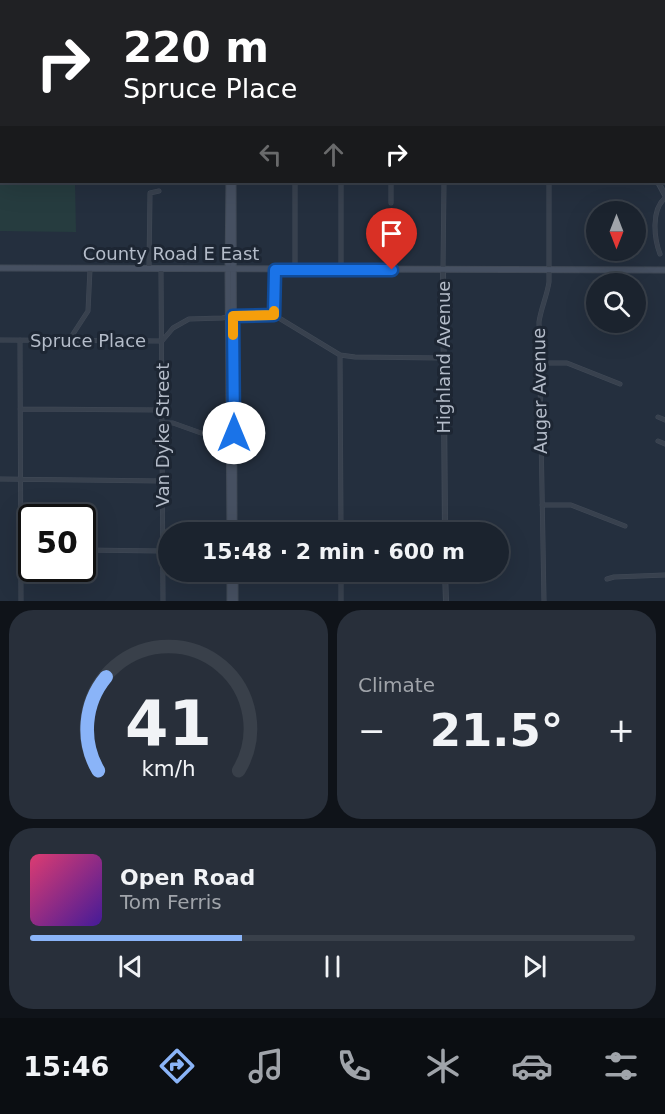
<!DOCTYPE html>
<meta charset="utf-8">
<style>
body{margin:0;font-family:"DejaVu Sans",sans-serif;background:#282f3a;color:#f1f3f6;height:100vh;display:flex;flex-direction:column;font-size:22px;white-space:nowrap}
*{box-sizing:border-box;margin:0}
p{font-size:20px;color:#a0a4aa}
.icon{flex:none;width:33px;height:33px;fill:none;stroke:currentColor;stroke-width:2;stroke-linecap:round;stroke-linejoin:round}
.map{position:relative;height:601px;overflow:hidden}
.details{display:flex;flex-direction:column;gap:9px;padding:9px;background:#0f1319;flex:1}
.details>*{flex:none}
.hud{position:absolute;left:0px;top:0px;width:666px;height:183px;box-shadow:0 6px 24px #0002,0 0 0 2px #39404a;background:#202124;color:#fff;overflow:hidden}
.needle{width:39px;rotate:180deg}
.tools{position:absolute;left:586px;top:201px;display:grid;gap:12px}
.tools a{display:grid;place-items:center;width:60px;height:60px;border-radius:50%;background:#1b232e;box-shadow:0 6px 24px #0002,0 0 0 2px #39404a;font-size:30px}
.speed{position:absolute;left:18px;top:504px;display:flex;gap:12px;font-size:30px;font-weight:700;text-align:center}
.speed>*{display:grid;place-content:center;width:78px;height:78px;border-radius:50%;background:#1b232e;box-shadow:0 6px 24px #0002,0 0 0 2px #39404a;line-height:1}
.speed .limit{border:3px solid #111;border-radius:9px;background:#fff;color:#111}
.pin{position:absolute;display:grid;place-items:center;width:51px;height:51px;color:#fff;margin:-62px -26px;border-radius:50% 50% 50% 0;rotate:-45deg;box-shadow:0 0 6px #0007}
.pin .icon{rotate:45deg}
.me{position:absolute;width:66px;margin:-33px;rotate:0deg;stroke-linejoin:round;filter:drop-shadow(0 0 4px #0008)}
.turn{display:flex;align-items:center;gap:21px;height:126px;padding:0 24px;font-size:27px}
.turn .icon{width:78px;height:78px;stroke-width:2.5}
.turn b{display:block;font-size:42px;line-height:51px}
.lanes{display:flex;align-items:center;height:57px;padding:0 24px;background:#0003;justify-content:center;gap:30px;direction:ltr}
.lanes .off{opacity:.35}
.big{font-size:45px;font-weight:700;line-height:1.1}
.details .card{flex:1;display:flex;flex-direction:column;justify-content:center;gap:9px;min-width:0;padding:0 21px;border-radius:24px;background:#282f3a}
.details .dial{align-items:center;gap:0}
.dial svg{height:156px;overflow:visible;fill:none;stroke:#39404a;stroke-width:7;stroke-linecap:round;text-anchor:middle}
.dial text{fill:#f1f3f6;stroke:none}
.song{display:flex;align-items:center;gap:18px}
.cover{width:72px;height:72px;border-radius:9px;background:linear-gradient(135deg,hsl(340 70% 55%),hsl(260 70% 35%))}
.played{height:6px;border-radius:3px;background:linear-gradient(90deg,#8ab4f8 35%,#39404a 35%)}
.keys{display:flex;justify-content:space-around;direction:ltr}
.heat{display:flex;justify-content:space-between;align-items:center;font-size:33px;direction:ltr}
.details .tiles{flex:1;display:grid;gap:9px;grid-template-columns:1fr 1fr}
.card:last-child{grid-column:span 2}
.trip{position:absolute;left:158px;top:522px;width:351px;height:60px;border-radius:30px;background:#1b232e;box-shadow:0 6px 24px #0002,0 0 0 2px #39404a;font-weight:700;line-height:60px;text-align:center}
.tabs{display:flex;height:96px;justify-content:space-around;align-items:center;background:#0b0e12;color:#a0a4aa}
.tabs .icon{width:42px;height:42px}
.tabs .active{color:#8ab4f8}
.tabs b{font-size:27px;color:#f1f3f6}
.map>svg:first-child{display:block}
</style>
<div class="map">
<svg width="665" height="601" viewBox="0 0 665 601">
<rect width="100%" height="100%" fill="#242f3e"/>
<path fill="#263c3f" d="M0,175L2,182H75L76,232L0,231Z"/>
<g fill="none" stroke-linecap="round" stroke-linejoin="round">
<defs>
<path id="minor" d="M416,0V2
M550,0V2
M603,0V2
M166,2V0
M664,59H665
M664,63H665
M391,203V182
M660,254C654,238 651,210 665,198
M149,269L150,193L159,191
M161,270L163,601
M295,270V182
M341,270V182
M443,270L444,182
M274,315L275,270
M0,340L162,341L173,328L189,319L222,318L239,315H274L340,355L355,357L444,358
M20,340L21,601
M73,341V334L88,311L90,269
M340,355L341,532
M539,363H567L620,384
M20,409L163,410
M658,417L665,420
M163,423H173L201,433H230
M658,441L665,444
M0,479L163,481
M542,505H571L625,526
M186,532L201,529H231
M20,550H32
M82,550L163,551L168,545
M341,572V601
M607,579L614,577L665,575
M544,601L539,322C541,308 547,296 549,282V182"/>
<path id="tertiary" d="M656,0V2
M658,182L665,195
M443,270L445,532
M445,572L446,601"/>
<path id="secondary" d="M229,0V2
M234,2V0
M229,182L228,270L230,532
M233,182L234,532
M0,268L665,270
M230,572V601
M235,572V601"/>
</defs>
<use href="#minor" stroke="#414a57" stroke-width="5"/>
<use href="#tertiary" stroke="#414a57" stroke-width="6"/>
<use href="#secondary" stroke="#414a57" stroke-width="7"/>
<use href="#minor" stroke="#38414e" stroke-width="4"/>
<use href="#tertiary" stroke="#38414e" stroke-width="4.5"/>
<use href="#secondary" stroke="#465061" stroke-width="5"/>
</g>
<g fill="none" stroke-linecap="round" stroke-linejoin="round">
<defs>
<path id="route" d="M234,433L233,316L274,315L275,270H392"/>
</defs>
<use href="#route" stroke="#114b97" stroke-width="15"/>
<use href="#route" stroke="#1a73e8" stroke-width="10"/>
<path stroke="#f59e0b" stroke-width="10" d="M233,335V316L274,315V311"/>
</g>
<g text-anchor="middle" stroke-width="6" stroke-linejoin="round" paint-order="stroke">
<g font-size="18" fill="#b4bcc9" stroke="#1d2633">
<text x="171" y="260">County Road E East</text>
<text x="88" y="347">Spruce Place</text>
<text transform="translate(444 357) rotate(-90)" y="6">Highland Avenue</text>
<text transform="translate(540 391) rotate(-91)" y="6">Auger Avenue</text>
<text transform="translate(163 435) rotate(-90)" y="6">Van Dyke Street</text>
</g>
</g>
</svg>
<div class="tools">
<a><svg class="needle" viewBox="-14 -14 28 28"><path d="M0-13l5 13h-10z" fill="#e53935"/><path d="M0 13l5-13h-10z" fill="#a0a4aa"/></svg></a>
<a><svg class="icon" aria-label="search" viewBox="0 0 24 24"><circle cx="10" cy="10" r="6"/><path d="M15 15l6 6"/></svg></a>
</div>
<div class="speed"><div class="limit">50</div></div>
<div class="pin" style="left:392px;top:270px;background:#d93025"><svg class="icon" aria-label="arrive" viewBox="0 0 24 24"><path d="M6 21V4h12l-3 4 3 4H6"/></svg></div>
<svg class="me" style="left:234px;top:433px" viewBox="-20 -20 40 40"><circle r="19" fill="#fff"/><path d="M0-13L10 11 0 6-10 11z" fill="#1a73e8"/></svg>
<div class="trip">15:48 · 2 min · 600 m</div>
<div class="hud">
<div class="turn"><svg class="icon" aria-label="right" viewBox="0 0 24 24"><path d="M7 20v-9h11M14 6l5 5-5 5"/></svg><div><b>220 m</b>Spruce Place</div></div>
<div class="lanes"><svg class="icon off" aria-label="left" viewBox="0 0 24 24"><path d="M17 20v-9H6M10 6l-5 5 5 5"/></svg><svg class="icon off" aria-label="ahead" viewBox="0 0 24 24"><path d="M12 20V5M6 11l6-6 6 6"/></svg><svg class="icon" aria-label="right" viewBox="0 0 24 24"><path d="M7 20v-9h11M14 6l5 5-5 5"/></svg></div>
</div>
</div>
<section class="details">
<div class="tiles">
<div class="card dial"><svg viewBox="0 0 100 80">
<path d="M14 69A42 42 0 1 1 86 69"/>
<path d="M14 69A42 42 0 0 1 18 21" stroke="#8ab4f8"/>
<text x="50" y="56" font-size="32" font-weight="700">41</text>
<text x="50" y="72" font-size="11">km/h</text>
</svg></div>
<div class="card"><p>Climate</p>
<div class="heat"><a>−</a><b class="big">21.5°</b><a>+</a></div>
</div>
<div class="card">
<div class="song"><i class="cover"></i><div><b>Open Road</b><p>Tom Ferris</p></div></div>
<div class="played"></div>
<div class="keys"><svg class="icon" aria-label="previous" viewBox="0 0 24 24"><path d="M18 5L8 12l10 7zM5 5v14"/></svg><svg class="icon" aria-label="pause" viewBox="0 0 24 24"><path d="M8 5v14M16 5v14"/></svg><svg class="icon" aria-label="next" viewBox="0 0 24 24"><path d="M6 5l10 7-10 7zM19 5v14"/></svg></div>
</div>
</div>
</section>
<nav class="tabs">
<b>15:46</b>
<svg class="icon active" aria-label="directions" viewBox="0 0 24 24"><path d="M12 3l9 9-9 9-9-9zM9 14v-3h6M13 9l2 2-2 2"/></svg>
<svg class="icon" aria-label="music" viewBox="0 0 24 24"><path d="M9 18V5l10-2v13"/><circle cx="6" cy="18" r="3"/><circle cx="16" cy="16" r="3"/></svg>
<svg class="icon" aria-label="phone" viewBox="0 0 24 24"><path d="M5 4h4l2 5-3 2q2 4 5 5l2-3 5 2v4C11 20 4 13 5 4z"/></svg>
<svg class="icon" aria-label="climate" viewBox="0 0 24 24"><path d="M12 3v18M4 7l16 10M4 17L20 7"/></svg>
<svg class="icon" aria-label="car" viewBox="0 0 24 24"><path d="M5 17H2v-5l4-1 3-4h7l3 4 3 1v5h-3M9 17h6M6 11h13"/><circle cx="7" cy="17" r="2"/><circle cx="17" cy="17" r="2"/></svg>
<svg class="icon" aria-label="filters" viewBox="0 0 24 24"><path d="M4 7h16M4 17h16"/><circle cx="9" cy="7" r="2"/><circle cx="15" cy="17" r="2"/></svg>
</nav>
